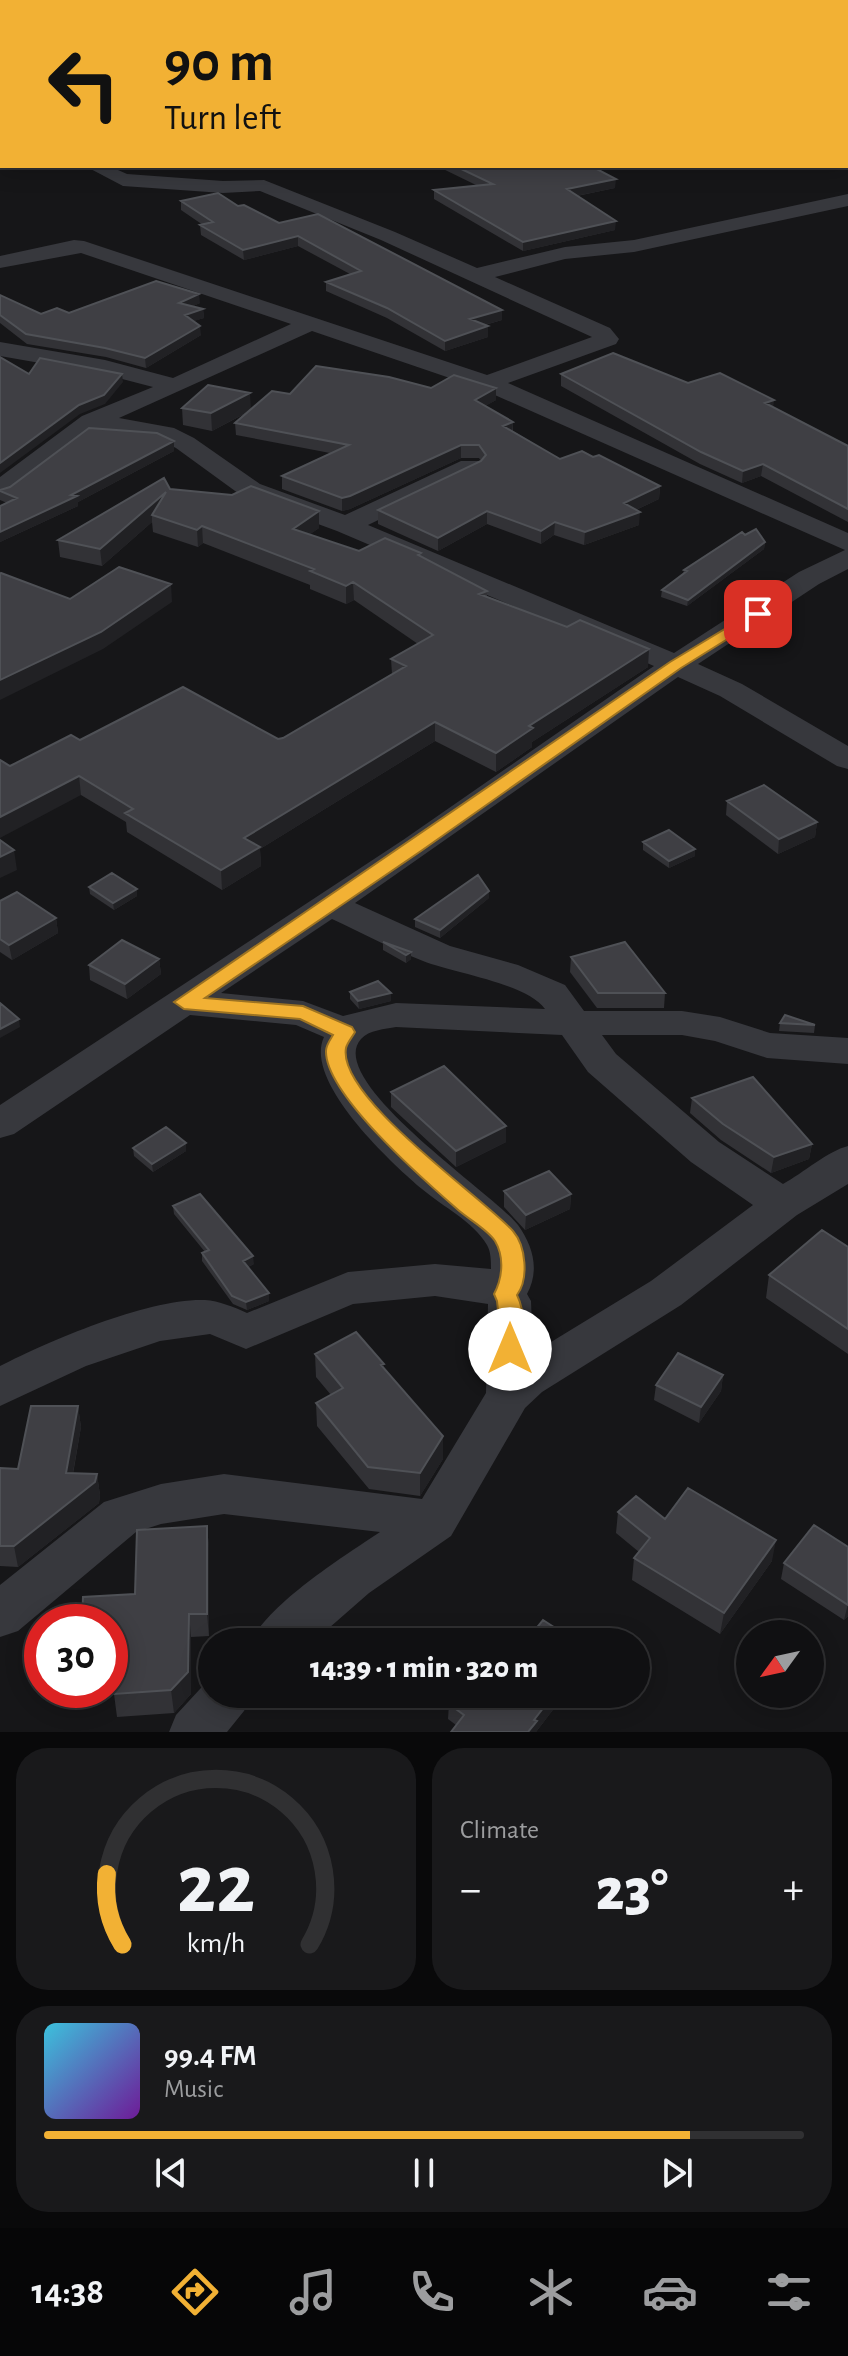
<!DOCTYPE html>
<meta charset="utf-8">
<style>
body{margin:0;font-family:"Alegreya Sans",sans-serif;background:#19191b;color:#f1f3f6;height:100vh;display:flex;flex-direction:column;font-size:30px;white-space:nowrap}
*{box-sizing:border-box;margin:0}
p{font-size:26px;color:#9c9d9f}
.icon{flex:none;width:44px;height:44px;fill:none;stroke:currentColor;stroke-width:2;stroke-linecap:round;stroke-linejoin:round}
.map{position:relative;height:1732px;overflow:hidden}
.details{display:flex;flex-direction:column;gap:16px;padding:16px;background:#09090a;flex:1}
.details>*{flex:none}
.banner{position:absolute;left:0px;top:0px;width:848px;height:168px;box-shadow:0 4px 20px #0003,0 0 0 2px #303032;background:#f2b134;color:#111;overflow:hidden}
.needle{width:52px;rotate:237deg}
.controls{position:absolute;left:736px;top:1620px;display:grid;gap:16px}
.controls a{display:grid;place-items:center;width:88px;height:88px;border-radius:50%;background:#101012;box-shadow:0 4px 20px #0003,0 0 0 2px #303032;font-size:40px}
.speed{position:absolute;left:24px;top:1604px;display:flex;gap:16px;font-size:40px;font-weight:700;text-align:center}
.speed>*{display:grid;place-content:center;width:104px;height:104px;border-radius:50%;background:#101012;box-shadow:0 4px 20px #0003,0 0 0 2px #303032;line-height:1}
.speed .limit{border:12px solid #d22;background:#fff;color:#111}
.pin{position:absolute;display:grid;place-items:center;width:68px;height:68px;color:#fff;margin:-34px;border-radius:16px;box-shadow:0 4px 12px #0006}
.me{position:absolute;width:88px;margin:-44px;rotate:0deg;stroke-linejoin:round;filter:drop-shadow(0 0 6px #0008)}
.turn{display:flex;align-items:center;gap:28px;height:168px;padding:0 32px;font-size:36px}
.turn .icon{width:104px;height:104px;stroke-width:2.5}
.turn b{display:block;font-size:56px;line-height:68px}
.big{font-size:60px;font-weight:800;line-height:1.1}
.details .card{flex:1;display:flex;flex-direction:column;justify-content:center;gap:12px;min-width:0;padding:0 28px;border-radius:32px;background:#19191b}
.details .dial{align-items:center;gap:0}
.dial svg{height:208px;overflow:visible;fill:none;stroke:#303032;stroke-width:7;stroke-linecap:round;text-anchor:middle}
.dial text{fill:#f1f3f6;stroke:none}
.song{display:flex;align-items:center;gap:24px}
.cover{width:96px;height:96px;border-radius:12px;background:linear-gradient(135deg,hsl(190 70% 55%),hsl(280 70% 35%))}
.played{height:8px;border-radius:4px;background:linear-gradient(90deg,#f2b134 85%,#303032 85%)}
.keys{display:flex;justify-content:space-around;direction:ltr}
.heat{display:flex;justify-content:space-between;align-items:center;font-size:44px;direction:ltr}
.details .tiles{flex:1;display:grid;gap:16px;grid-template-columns:1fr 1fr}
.card:last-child{grid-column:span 2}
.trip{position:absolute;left:198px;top:1628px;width:452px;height:80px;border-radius:40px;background:#101012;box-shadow:0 4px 20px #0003,0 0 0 2px #303032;font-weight:800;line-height:80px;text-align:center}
.tabs{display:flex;height:128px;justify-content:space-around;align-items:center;background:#060607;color:#9c9d9f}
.tabs .icon{width:56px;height:56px}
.tabs .current{color:#f2b134}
.tabs b{font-size:36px;color:#f1f3f6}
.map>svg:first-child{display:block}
</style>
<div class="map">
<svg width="848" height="1732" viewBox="0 0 848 1732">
<rect width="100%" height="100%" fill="#161618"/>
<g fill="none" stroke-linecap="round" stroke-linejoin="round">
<path fill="#37383d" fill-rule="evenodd" d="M846,27H848V37H846Z
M846,58H848V69H846Z
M846,92H848L847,103H846Z
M0,109H2V120H0Z
M85,166H109L127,174L223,181L264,180L395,232L477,268L565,247L634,240L848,194V206L634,252L565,259L495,277L610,328L619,339L616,344L508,383L848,533V569L819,584L698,664L742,684L848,746V769L837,766L720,696L678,677L355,903L450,946L518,965L565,985L584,1011H682L720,1017L770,1033L848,1038V1064L767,1058L715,1041L682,1035H602L616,1054L719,1142L783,1184C803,1173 828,1151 848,1146V1184L797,1215L681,1305L542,1392L525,1408L451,1536L369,1593L313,1642H251C268,1604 344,1556 380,1532L224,1514L161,1524L136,1532L18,1631L0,1637V1585L104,1502L161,1484L224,1474L422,1499L486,1393L488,1304L435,1296L353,1304L246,1349L210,1334L160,1341L86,1366L0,1406V1366C51,1340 149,1298 205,1300C219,1301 234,1307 247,1313L348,1272L435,1264L491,1269C491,1261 491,1252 487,1245C473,1221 443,1207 422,1189C391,1163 303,1081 324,1037L296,1025L190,1015L14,1134L0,1138V1105L403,840L654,666L337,531L242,496L176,448L158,439L96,429L9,494L0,497V477L82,416L153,387L103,374L0,356V342L105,360L173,378L291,324L81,253L0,268V256L74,240L84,241L487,375L592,337L381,240L260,191L223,193L123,186ZM312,331L479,388L845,550L799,572L674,653L368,525L479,471L483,466L479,461H461L345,515L260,484L194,438L174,428L119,418ZM332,919C362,933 392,949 423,961C453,973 526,983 545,1009L396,1003L343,1016L303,1001L221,993ZM396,1027L562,1035L588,1072L691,1162L753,1205L651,1281L533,1353L531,1301L527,1294C540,1270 533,1246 518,1225C498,1197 323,1081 361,1039C369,1030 385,1029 396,1027Z
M212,1676V1694H252L244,1711L227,1732H169L176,1715Z"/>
<path fill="#45474d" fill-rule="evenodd" d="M770,0H810L769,2Z
M0,131H2V145H0Z"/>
</g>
<path fill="#323236" d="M725,0H753L752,2H731Z
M437,166H591L615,188L577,196L615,230L523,251L434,199V190L478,186Z
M181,201L238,206L502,320L485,325L488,326V337L445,351L387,318L326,291V282L350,274L298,246L244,260L201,235L200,225H203L181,210Z
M0,295L41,314L200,303L193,306L203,309L204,318L193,321L201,335L146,368L106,357L27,344L0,323Z
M561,374L688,383L773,407L848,446V522L761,476L742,483L700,464L561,386Z
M431,388L496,400L485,406L513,422V431L560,459L593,457L660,486L659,499L636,510L639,525L584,545L554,535L541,544L487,524L438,551L378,524V510L481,461L479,458H461L350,509L342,511L282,489V476L330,453L236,435L235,423L248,412L212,431L183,425L182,408L251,409L290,394Z
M174,441V451L78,502V506L0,542V506L7,503L0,500V490Z
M170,489L319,511V528L310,534L359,551L421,556L487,591V597L648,667L532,742V747L496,772L435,741L260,849L261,866L222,890L127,832L126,822L81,795L10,766L80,740L278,739L283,738L392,674L391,659L418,644L354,600L346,604L310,589V585L203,543L198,547L153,532L152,522L102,566L60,557L58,540Z
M745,535L765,542L764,549L687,606L661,597L662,590L683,574L684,570Z
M727,801L817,822L815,837L778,854L726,815Z
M643,842L695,849V856L669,868L643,850Z
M89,887L137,896L114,910L90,894Z
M489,898L440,938L415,927V919Z
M0,901L56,918L58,933L12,960L0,952Z
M383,942L411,952V959L406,963L383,950Z
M571,957L665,993L664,1008H597L570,972Z
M159,959L161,974L127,999L90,980L89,965Z
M350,992L391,1001L359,1009L350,999Z
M780,1023L815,1025L814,1033L779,1031Z
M391,1092L506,1142L456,1167L391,1107Z
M692,1098L812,1144L809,1159L771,1173L721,1140L690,1113Z
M133,1148L186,1151L153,1172L134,1156Z
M504,1191L571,1194L570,1209L525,1230L504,1207Z
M173,1206L254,1264L248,1267L269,1301L247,1310L233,1304L202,1261V1253L205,1252L174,1214Z
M848,1247V1354L766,1298L769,1275Z
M315,1354L384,1369L443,1436V1459L420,1496L369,1489L317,1426L316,1403L331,1395L316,1377Z
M723,1375L721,1391L699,1423L654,1400L656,1385Z
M78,1406L81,1427L73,1474H97L100,1495L99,1503L18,1567L0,1566V1468L18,1469Z
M618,1512L665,1519L772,1561L720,1634L632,1580L634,1558L639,1552L616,1533Z
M207,1526L209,1548V1636L191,1637V1694L174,1713L117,1717L114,1694V1678H110V1622L135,1594Z
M848,1547V1616L844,1620L781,1579L784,1563Z
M456,1694H565L536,1732H451L456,1725L448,1719L449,1704Z"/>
<path fill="#212124" d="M616,179L615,188L566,198L567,189Z
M616,221L615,230L523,251V242Z
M298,236V246L244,260L243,250Z
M199,294L200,303L180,312L179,303Z
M203,309L204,318L185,324V315Z
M502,310V320L469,329L470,319Z
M200,326L201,335L146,368L145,358Z
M488,326V337L445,351V341Z
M122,374L123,382L105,404L80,414L0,473V463Z
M496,388V400L475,412V400Z
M250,393L251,410L212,431L211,413Z
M774,400L773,411L765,403Z
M513,422L512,435L503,426Z
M174,441V451L78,502V506L0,542V532Z
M461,445V458L350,509L342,511V498Z
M763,464L761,476L742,483L743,471Z
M660,486L659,499L623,516L624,503Z
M166,492L152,515V522L102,566L100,549Z
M319,511V528L294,546L293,529Z
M487,511V524L438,551V538Z
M640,512L639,525L584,545L585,532Z
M555,522L554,535L541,544V531Z
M202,526L203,543L198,547L197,530Z
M765,542L764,549L687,606L688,600Z
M353,582L354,600L346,604V586Z
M171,584L172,602L103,649L0,700V680Z
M649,649L648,667L532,742V747L496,772V753L529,726Z
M435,722V741L260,849L261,866L222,890L221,870L244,838Z
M79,776L81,795L0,838V817Z
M817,822L815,837L778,854L779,839Z
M695,849V856L669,868V861Z
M14,850L17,870L0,878V857Z
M137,889V896L114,910L113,903Z
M489,891V898L440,938V930Z
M56,918L58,933L12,960L9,945Z
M411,952V959L406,963V955Z
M159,959L161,974L127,999L125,984Z
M391,993V1001L359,1009L358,1001Z
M19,1019L20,1027L0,1038V1029Z
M506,1126V1142L456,1167V1151Z
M186,1143V1151L153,1172L152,1164Z
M812,1144L809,1159L771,1173L774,1157Z
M571,1194L570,1209L525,1230L526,1215Z
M253,1256L254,1264L244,1269L243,1261Z
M269,1293V1301L247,1310L246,1302Z
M723,1375L721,1391L699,1423L701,1407Z
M78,1406L81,1427L69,1494L66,1473Z
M443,1436V1459L420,1496V1473Z
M97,1474L100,1495L99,1503L18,1567L14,1546Z
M207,1526L209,1548V1636L207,1614Z
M776,1540L772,1561L720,1634L724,1613Z
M848,1604V1616L844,1620Z
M189,1614L191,1637V1694L174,1713L171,1690Z
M554,1694H565L536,1732H528L534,1720Z"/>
<path fill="#3f3f44" stroke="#4f5156" stroke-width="2" d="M0,0H61L64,2H2V76L0,75Z
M846,97L848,99V126H846Z
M455,166H591L616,179L567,189L616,221L523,242L434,190L493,184Z
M218,193L238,206L244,205L279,223L318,214L502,310L470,319L488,326L445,341L387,308L326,282L361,271L298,236L243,250L200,225L213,222L181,201Z
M156,281L199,294L179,303L203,309L185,315L200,326L145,358L105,348L26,334L0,315V295L41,314L57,308L69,313Z
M613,353L688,383L720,373L774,400L765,403L848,446V509L763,464L743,471L701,452L561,374Z
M0,357L29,374L40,358L122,374L104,395L79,405L0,463Z
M316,366L389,377L431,388L454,375L496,388L475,400L513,422L503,426L560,459L582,451L593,457L599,455L660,486L624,503L640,512L585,532L555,522L541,531L487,511L438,538L378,510L481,461L486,455L479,445H461L350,496L342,498L282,476L349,445L235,423L272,391L290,394Z
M208,385L250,393L211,413L182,408Z
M89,428L157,433L174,441L71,495L77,496L0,532V506L17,498L0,491V490L10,487Z
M164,478L170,489L232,495L251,486L319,511L293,529L359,551L385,538L421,553L418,555L487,591L479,594L567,627L580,620L649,649L529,726L533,728L496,753L435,722L244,838L260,847L221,870L125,813L133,809L79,776L0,817V760L10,766L71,735L80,740L183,687L278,739L283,738L406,666L391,659L433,635L353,582L346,586L310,571L314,569L202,526L197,530L152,515L166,492L100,549L58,540Z
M756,529L765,542L688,600L662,590L687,571L684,570L742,532L745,535Z
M119,567L171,584L101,632L0,680V574L1,573L70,599Z
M764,785L817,822L779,839L727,801Z
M669,830L695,849L669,861L643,842Z
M0,840L14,850L0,857Z
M112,873L137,889L113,903L89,887Z
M478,875L489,891L440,930L415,919Z
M17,892L56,918L9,945L0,939V901Z
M122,940L159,959L125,984L89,965Z
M383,942L411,952L406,955Z
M625,942L665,993H598L571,957Z
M378,981L391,993L358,1001L350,992Z
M0,1003L19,1019L0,1029Z
M785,1015L815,1025L780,1023Z
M444,1066L506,1126L456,1151L391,1092Z
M753,1077L812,1144L774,1157L723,1124L692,1098Z
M166,1127L186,1143L152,1164L133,1148Z
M549,1171L571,1194L526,1215L504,1191Z
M200,1194L253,1256L243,1261L269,1293L246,1302L232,1296L202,1253L209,1250L173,1206Z
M822,1230L848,1247V1329L769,1275Z
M356,1332L384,1364L381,1365L443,1436L420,1473L368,1467L316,1403L343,1388L315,1354Z
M678,1353L723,1375L701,1407L656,1385Z
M31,1406H78L66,1473L97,1474L95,1482L14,1546H0V1468L18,1469Z
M688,1488L776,1540L724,1613L634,1558L650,1538L618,1512L636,1496L665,1519Z
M814,1525L848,1547V1605L784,1563Z
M207,1526V1614H189L188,1672L171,1690L114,1694L115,1655L110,1656V1622H82L83,1597L135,1594L137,1530Z
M543,1620L577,1642H525Z
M456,1694H554L534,1720L537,1721L528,1732H451L464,1715L449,1704Z"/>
<path fill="#f2b134" stroke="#9d7322" stroke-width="2" d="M758,609L766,614L763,617L681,668L421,851L205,998L303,1006L352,1027L355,1032C353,1036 347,1043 346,1048C337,1097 482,1197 513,1231C526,1246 529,1279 517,1295C525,1311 526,1340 518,1356L510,1359L501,1356L498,1349L500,1330L497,1301L494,1294C502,1279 505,1258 495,1241C487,1229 468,1219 457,1209C425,1181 325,1094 326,1051C326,1045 330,1040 333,1035L300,1019L184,1009L174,1002L670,662Z"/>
</svg>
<div class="controls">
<a><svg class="needle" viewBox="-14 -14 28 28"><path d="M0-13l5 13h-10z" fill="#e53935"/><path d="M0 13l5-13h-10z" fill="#9c9d9f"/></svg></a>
</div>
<div class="speed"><div class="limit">30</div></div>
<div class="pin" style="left:758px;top:614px;background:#d93025"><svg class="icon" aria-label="arrive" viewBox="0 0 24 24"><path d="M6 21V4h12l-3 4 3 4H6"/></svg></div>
<svg class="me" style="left:510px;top:1349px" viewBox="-20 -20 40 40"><circle r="19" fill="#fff"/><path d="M0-13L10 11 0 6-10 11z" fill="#f2b134"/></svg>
<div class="trip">14:39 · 1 min · 320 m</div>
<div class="banner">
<div class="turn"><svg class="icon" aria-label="left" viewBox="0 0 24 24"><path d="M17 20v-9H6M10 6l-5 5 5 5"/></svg><div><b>90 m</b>Turn left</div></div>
</div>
</div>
<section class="details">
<div class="tiles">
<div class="card dial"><svg viewBox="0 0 100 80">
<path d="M14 69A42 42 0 1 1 86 69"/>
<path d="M14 69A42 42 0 0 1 8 42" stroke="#f2b134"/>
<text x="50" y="56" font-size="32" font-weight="700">22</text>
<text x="50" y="72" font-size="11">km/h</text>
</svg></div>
<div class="card"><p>Climate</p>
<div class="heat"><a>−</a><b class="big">23°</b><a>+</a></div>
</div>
<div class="card">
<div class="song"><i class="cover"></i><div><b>99.4 FM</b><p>Music</p></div></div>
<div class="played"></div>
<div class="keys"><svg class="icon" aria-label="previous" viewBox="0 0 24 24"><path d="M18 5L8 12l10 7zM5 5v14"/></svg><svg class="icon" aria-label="pause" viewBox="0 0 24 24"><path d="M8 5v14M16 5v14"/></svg><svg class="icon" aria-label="next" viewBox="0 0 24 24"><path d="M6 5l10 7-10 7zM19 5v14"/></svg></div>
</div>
</div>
</section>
<nav class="tabs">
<b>14:38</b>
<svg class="icon current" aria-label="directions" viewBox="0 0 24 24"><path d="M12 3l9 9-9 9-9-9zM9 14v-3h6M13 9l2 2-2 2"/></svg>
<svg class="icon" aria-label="music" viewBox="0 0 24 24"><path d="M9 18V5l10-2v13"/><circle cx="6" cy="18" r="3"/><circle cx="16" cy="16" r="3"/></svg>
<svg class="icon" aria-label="phone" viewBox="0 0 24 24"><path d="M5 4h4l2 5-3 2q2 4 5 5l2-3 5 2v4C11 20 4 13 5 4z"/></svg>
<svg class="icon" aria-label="climate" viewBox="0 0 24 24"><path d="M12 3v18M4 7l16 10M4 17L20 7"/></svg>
<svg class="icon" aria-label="car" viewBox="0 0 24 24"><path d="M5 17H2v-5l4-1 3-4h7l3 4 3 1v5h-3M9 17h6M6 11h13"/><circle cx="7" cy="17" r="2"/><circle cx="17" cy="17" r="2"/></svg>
<svg class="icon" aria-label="filters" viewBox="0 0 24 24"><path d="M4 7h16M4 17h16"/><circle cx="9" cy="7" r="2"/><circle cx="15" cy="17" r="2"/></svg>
</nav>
